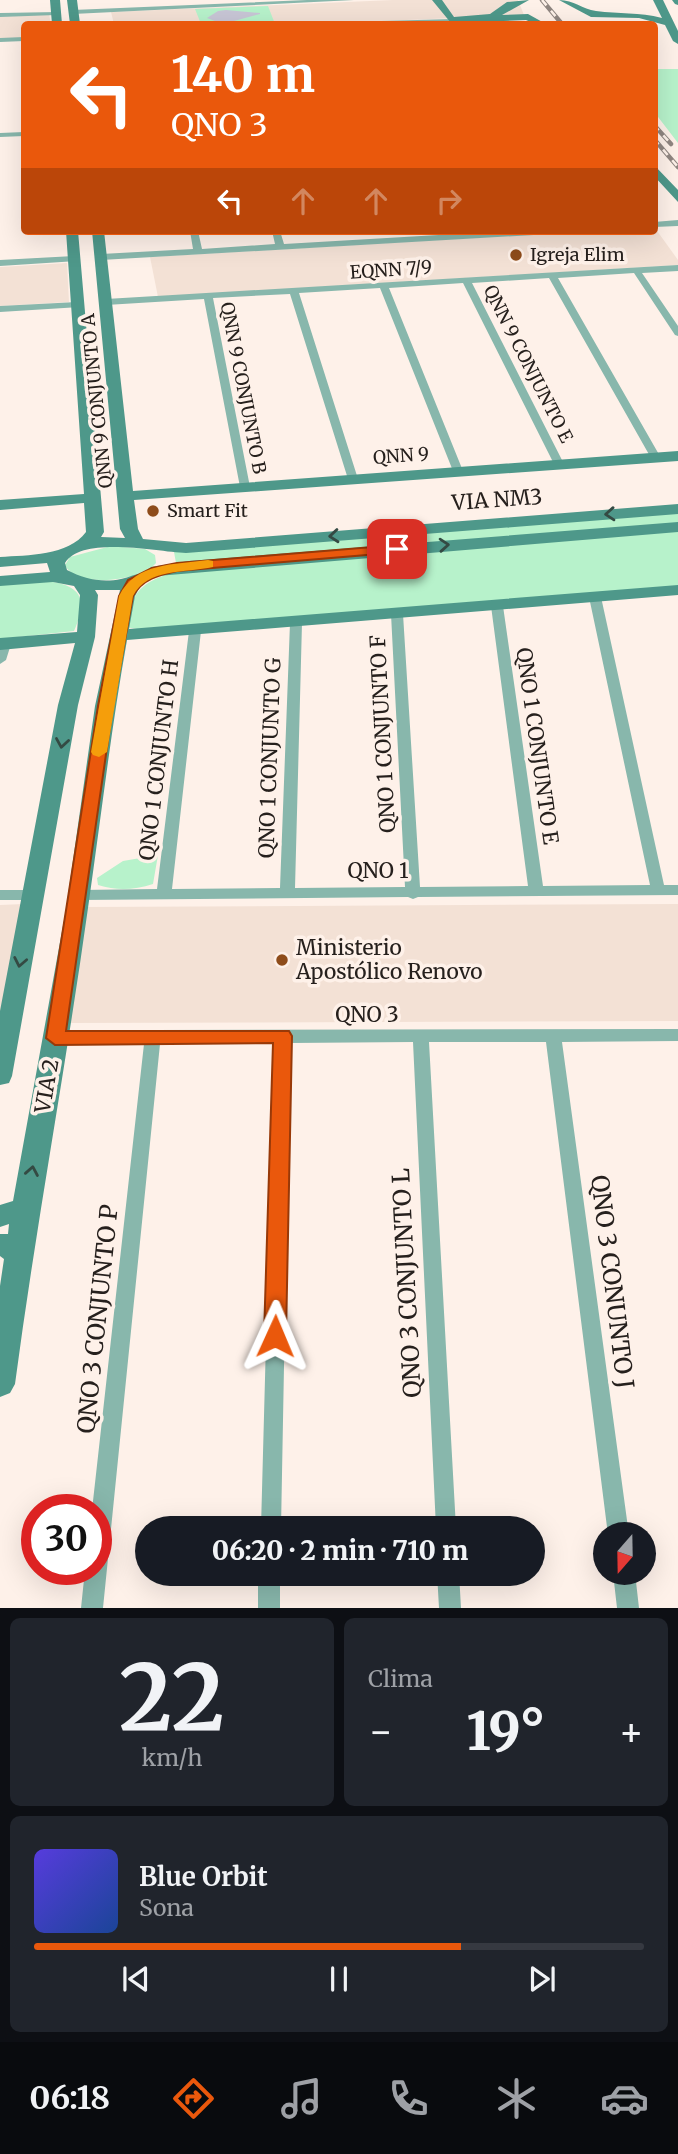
<!DOCTYPE html>
<html lang="pt">
<meta charset="utf-8">
<style>
body{margin:0;font-family:Merriweather,serif;background:#20242c;color:#f1f3f6;height:100vh;display:flex;flex-direction:column;font-size:26px;white-space:nowrap}
*{box-sizing:border-box;margin:0}
p{font-size:23px;color:#9ea1a6}
.icon{flex:none;width:38px;height:38px;fill:none;stroke:currentColor;stroke-width:2;stroke-linecap:round;stroke-linejoin:round}
.map{position:relative;height:1608px;overflow:hidden}
.side{display:flex;flex-direction:column;gap:10px;padding:10px;background:#0d0f14;flex:1}
.side>*{flex:none}
.guide{position:absolute;left:21px;top:21px;width:637px;height:214px;border-radius:7px;box-shadow:0 7px 28px #0002;background:#ea580c;color:#fff;overflow:hidden}
.needle{width:46px;rotate:200deg}
.tools{position:absolute;left:593px;top:1522px;display:grid;gap:14px}
.tools a{display:grid;place-items:center;width:63px;height:63px;border-radius:50%;background:#171b24;box-shadow:0 7px 28px #0002;font-size:35px}
.speed{position:absolute;left:21px;top:1494px;display:flex;gap:14px;font-size:35px;font-weight:700;text-align:center}
.speed>*{display:grid;place-content:center;width:91px;height:91px;border-radius:50%;background:#171b24;box-shadow:0 7px 28px #0002;line-height:1}
.speed .limit{border:10px solid #d22;background:#fff;color:#111}
.pin{position:absolute;display:grid;place-items:center;width:60px;height:60px;color:#fff;margin:-30px;border-radius:14px;box-shadow:0 4px 10px #0006}
.me{position:absolute;width:77px;margin:-38px;rotate:1deg;stroke-linejoin:round;filter:drop-shadow(0 0 5px #0008)}
.turn{display:flex;align-items:center;gap:24px;height:147px;padding:0 35px;font-size:32px}
.turn .icon{width:91px;height:91px;stroke-width:2.5}
.turn b{display:block;font-size:49px;line-height:60px}
.lanes{display:flex;align-items:center;height:66px;padding:0 35px;background:#0003;justify-content:center;gap:35px;direction:ltr}
.lanes .off{opacity:.35}
.big{font-size:52px;font-weight:800;line-height:1.1}
.side .widget{flex:1;display:flex;flex-direction:column;justify-content:center;gap:10px;min-width:0;padding:0 24px;border-radius:10px;background:#20242c}
.side .dial{align-items:center;gap:0}
.dial b{font-size:91px;line-height:1}
.song{display:flex;align-items:center;gap:21px}
.cover{width:84px;height:84px;border-radius:10px;background:linear-gradient(135deg,hsl(250 70% 55%),hsl(220 70% 35%))}
.played{height:7px;border-radius:4px;background:linear-gradient(90deg,#ea580c 70%,#363941 70%)}
.keys{display:flex;justify-content:space-around;direction:ltr}
.heat{display:flex;justify-content:space-between;align-items:center;font-size:38px;direction:ltr}
.side .tiles{flex:1;display:grid;gap:10px;grid-template-columns:1fr 1fr}
.widget:last-child{grid-column:span 2}
.trip{position:absolute;left:135px;top:1516px;width:410px;height:70px;border-radius:35px;background:#171b24;box-shadow:0 7px 28px #0002;font-weight:800;line-height:70px;text-align:center}
.dock{display:flex;height:112px;justify-content:space-around;align-items:center;background:#090b0e;color:#9ea1a6}
.dock .icon{width:49px;height:49px}
.dock .current{color:#ea580c}
.dock b{font-size:32px;color:#f1f3f6}
.map>svg:first-child{display:block}
</style>
<div class="map">
<svg width="678" height="1608" viewBox="0 0 678 1608">
<rect width="100%" height="100%" fill="#fef1e9"/>
<path fill="#f3e1d5" d="M393,0H518L524,15L314,24H114L111,12Z
M49,14L51,24H24V38L0,39V16Z
M655,228L678,260V265L158,297L150,257L593,231H654Z
M67,263L69,302L0,306V267Z
M24,904L0,1025V905Z
M678,904V1021L69,1023L84,907Z"/>
<path fill="#b7f2cb" d="M268,6L275,24H201L195,9Z
M655,69H678V143L655,113Z
M678,513V524L176,563L174,552Z
M678,531V586L137,629L125,627C134,593 136,585 171,573Z
M111,546L145,549L155,555L156,563C142,581 76,589 65,565L70,557Z
M48,581C82,586 88,599 74,631L0,639V584Z
M158,855L153,884C134,890 117,891 98,885L97,878L123,861Z"/>
<path fill="#c8c6d6" d="M226,10L260,13V14L223,24L207,18L218,11Z"/>
<g fill="none" stroke-linecap="round" stroke-linejoin="round">
<path fill="#88b7ac" fill-rule="evenodd" d="M307,0H354L73,14L70,12L73,10Z
M58,12L56,15L0,17V13Z
M453,19L451,22L343,24L346,22Z
M24,37V41L0,42V38Z
M24,132V136L0,137V133Z
M678,220V226L654,227V222Z
M190,231H198L202,249L275,244L272,231H280L284,244L507,231H555L551,234L101,260L97,257L101,254L193,249Z
M74,256L77,257V261L0,266V260Z
M678,265V271L642,273L678,326V336L675,335L634,273L558,278L661,458L656,461L651,458L549,278L472,283L564,464L559,467L554,464L463,283L389,288L463,471L458,474L453,471L380,288L299,293L358,479L353,482L348,479L290,294L213,298L250,487L245,490L240,487L204,299L106,305L101,302L106,299Z
M77,302L80,303V307L0,312V306Z
M595,593L601,597L664,885H678V895L418,897L413,899L408,897L79,900L72,895L79,890L157,889L189,631L195,627L201,631L172,889L280,888L290,623L296,619L302,623L295,888L405,887L391,614L397,610L403,614L420,887L528,886L491,606L497,602L503,606L543,886L650,885L589,597Z
M5,640L11,644L6,660L0,664V642Z
M0,890H33L40,895L33,900H0Z
M678,1029V1041L562,1042L629,1535H608L546,1042H429L456,1528H436L413,1042L290,1043L281,1528H261L274,1043L160,1044L103,1608H81L85,1570H96V1510H92L144,1044H55L49,1042L47,1038L49,1034L153,1030Z
M258,1573H280V1608H258Z
M437,1573H459L461,1608H439Z
M613,1573H635L639,1608H617Z"/>
<path fill="#4e988a" fill-rule="evenodd" d="M50,0H60L62,24H52Z
M67,0H77L80,24H70Z
M432,0H442L454,17L490,14L507,2L529,0L502,15L528,14L546,24H535L526,20L451,23Z
M559,0C574,0 582,9 596,11C619,14 639,12 662,18L653,0H663L678,31V44L673,41L665,25L639,18L591,17Z
M672,0H678V5L675,4Z
M654,165L678,190V202L654,176Z
M66,231H78L104,532L101,537L125,538L120,529L92,231H104L133,491L678,451V461L134,500L138,529L143,539L186,543L678,504V514L186,553C158,552 82,535 65,563L67,570C84,579 102,583 121,579C131,577 138,572 148,574L151,578L141,585L135,596L129,629L678,585V595L127,640C111,729 101,818 88,908C66,1067 36,1225 15,1384L10,1393L0,1397V1286L4,1259L0,1256V1234H8L9,1224L0,1227V1205L13,1201L66,909L95,706L120,590H95L98,595L95,637L78,705L12,1076L9,1083L0,1085V1011L58,705L75,643L0,650V638L77,632L80,595L74,586L53,582L0,586V576L50,572L47,563L0,567V557C28,555 68,556 86,532L84,503L0,510V500L84,494Z
M678,522V532L157,576L148,571L151,567L189,561Z"/>
<defs>
<path id="rail" d="M542,0L562,24
M654,125L671,144
M654,139L678,167"/>
</defs>
<use href="#rail" stroke="#908681" stroke-width="4.5"/>
<use href="#rail" stroke="#fef1e9" stroke-width="2.5" stroke-dasharray="7" stroke-linecap="butt"/>
</g>
<defs><path id="oneway-chevron" d="M-2-3.5L2.5 0L-2 3.5" fill="none" stroke-width="1.6" stroke-linecap="round" stroke-linejoin="round" transform="scale(1.75)"/></defs>
<g stroke="#344a43">
<use href="#oneway-chevron" transform="translate(610 514) rotate(176)"/>
<use href="#oneway-chevron" transform="translate(334 536) rotate(175)"/>
<use href="#oneway-chevron" transform="translate(444 545) rotate(-4)"/>
<use href="#oneway-chevron" transform="translate(62 743) rotate(99)"/>
<use href="#oneway-chevron" transform="translate(20 962) rotate(101)"/>
<use href="#oneway-chevron" transform="translate(32 1171) rotate(-80)"/>
</g>
<path fill="#ea580c" stroke="#983908" stroke-width="2" d="M397,545L402,546V552L177,571C159,575 142,579 133,596L113,706L66,1031H289L292,1036L286,1336L283,1343L275,1346L267,1343L264,1336L273,1043L55,1045L46,1038L98,706L119,596L128,580L152,568L177,563Z"/>
<path fill="#f59e0b" d="M208,560L213,561V567C186,573 147,568 133,596L107,752L99,757L93,755L91,752L119,596C136,562 174,565 208,560Z"/>
<g fill="#8e4c1a" stroke="#fef1e9" stroke-width="2.5">
<circle cx="516" cy="255" r="7"/>
<circle cx="153" cy="511" r="7"/>
<circle cx="282" cy="960" r="7"/>
</g>
<g text-anchor="middle" stroke-width="7" stroke-linejoin="round" paint-order="stroke">
<g font-size="18" fill="#26201d" stroke="#fef1e9" text-anchor="start">
<text x="530" y="261">Igreja Elim</text>
<text x="167" y="517">Smart Fit</text>
</g>
<g font-size="18" fill="#26201d" stroke="#fef1e9">
<text transform="translate(391 270) rotate(-4)" y="6">EQNN 7/9</text>
<text transform="translate(528 364) rotate(63)" y="6">QNN 9 CONJUNTO E</text>
<text transform="translate(243 388) rotate(79)" y="6">QNN 9 CONJUNTO B</text>
<text transform="translate(97 401) rotate(-96)" y="6">QNN 9 CONJUNTO A</text>
<text transform="translate(401 456) rotate(-4)" y="6">QNN 9</text>
</g>
<g font-size="21" fill="#26201d" stroke="#fef1e9">
<text transform="translate(497 500) rotate(-4)" y="7">VIA NM3</text>
<text transform="translate(383 734) rotate(-93)" y="7">QNO 1 CONJUNTO F</text>
<text transform="translate(537 746) rotate(82)" y="7">QNO 1 CONJUNTO E</text>
<text transform="translate(270 758) rotate(-88)" y="7">QNO 1 CONJUNTO G</text>
<text transform="translate(159 760) rotate(-83)" y="7">QNO 1 CONJUNTO H</text>
<text x="378" y="878">QNO 1</text>
<text x="367" y="1022">QNO 3</text>
<text transform="translate(47 1086) rotate(-80)" y="7">VIA 2</text>
</g>
<g font-size="21" fill="#26201d" stroke="#fef1e9" text-anchor="start">
<text x="296" y="955">Ministerio<tspan x="296" dy="24">Apostólico Renovo</tspan></text>
</g>
<g font-size="24" fill="#26201d" stroke="#fef1e9">
<text transform="translate(612 1282) rotate(83)" y="8">QNO 3 CONUNTO J</text>
<text transform="translate(407 1283) rotate(-93)" y="8">QNO 3 CONJUNTO L</text>
<text transform="translate(98 1319) rotate(-84)" y="8">QNO 3 CONJUNTO P</text>
</g>
</g>
</svg>
<div class="tools">
<a><svg class="needle" viewBox="-14 -14 28 28"><path d="M0-13l5 13h-10z" fill="#e53935"/><path d="M0 13l5-13h-10z" fill="#9ea1a6"/></svg></a>
</div>
<div class="speed"><div class="limit">30</div></div>
<div class="pin" style="left:397px;top:549px;background:#d93025"><svg class="icon" aria-label="arrive" viewBox="0 0 24 24"><path d="M6 21V4h12l-3 4 3 4H6"/></svg></div>
<svg class="me" style="left:275px;top:1336px" viewBox="-20 -20 40 40"><path d="M0-17L14 15 0 8-14 15z" fill="#ea580c" stroke="#fff" stroke-width="4"/></svg>
<div class="trip">06:20 · 2 min · 710 m</div>
<div class="guide">
<div class="turn"><svg class="icon" aria-label="left" viewBox="0 0 24 24"><path d="M17 20v-9H6M10 6l-5 5 5 5"/></svg><div><b>140 m</b>QNO 3</div></div>
<div class="lanes"><svg class="icon" aria-label="left" viewBox="0 0 24 24"><path d="M17 20v-9H6M10 6l-5 5 5 5"/></svg><svg class="icon off" aria-label="ahead" viewBox="0 0 24 24"><path d="M12 20V5M6 11l6-6 6 6"/></svg><svg class="icon off" aria-label="ahead" viewBox="0 0 24 24"><path d="M12 20V5M6 11l6-6 6 6"/></svg><svg class="icon off" aria-label="right" viewBox="0 0 24 24"><path d="M7 20v-9h11M14 6l5 5-5 5"/></svg></div>
</div>
</div>
<section class="side">
<div class="tiles">
<div class="widget dial"><b>22</b><p>km/h</p></div>
<div class="widget"><p>Clima</p>
<div class="heat"><a>−</a><b class="big">19°</b><a>+</a></div>
</div>
<div class="widget">
<div class="song"><i class="cover"></i><div><b>Blue Orbit</b><p>Sona</p></div></div>
<div class="played"></div>
<div class="keys"><svg class="icon" aria-label="previous" viewBox="0 0 24 24"><path d="M18 5L8 12l10 7zM5 5v14"/></svg><svg class="icon" aria-label="pause" viewBox="0 0 24 24"><path d="M8 5v14M16 5v14"/></svg><svg class="icon" aria-label="next" viewBox="0 0 24 24"><path d="M6 5l10 7-10 7zM19 5v14"/></svg></div>
</div>
</div>
</section>
<nav class="dock">
<b>06:18</b>
<svg class="icon current" aria-label="directions" viewBox="0 0 24 24"><path d="M12 3l9 9-9 9-9-9zM9 14v-3h6M13 9l2 2-2 2"/></svg>
<svg class="icon" aria-label="music" viewBox="0 0 24 24"><path d="M9 18V5l10-2v13"/><circle cx="6" cy="18" r="3"/><circle cx="16" cy="16" r="3"/></svg>
<svg class="icon" aria-label="phone" viewBox="0 0 24 24"><path d="M5 4h4l2 5-3 2q2 4 5 5l2-3 5 2v4C11 20 4 13 5 4z"/></svg>
<svg class="icon" aria-label="climate" viewBox="0 0 24 24"><path d="M12 3v18M4 7l16 10M4 17L20 7"/></svg>
<svg class="icon" aria-label="car" viewBox="0 0 24 24"><path d="M5 17H2v-5l4-1 3-4h7l3 4 3 1v5h-3M9 17h6M6 11h13"/><circle cx="7" cy="17" r="2"/><circle cx="17" cy="17" r="2"/></svg>
</nav>
